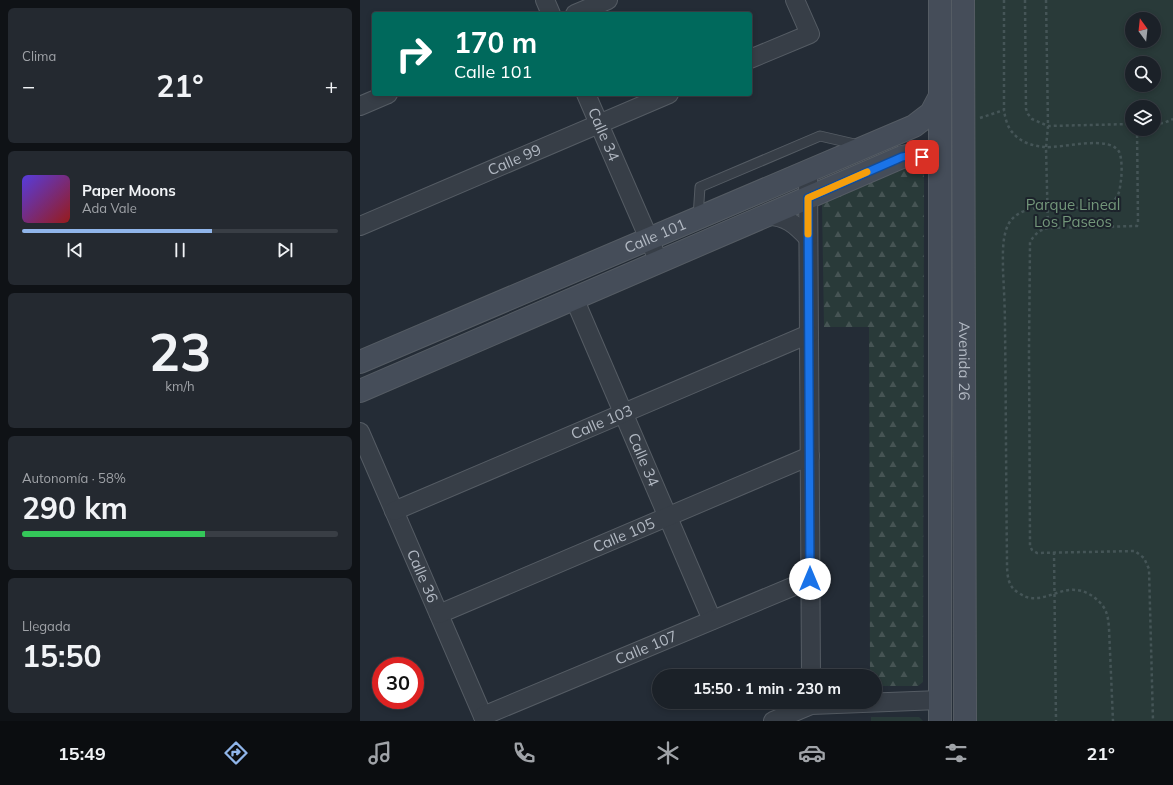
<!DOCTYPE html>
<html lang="es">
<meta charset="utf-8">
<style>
body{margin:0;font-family:Mulish,sans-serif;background:#242930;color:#f1f3f6;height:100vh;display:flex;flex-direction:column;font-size:15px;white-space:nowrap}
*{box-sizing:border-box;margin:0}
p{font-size:13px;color:#a0a3a8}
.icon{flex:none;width:22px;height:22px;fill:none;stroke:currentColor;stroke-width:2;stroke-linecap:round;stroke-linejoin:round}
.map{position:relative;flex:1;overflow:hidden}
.side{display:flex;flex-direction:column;gap:8px;padding:8px;background:#0f1216;width:360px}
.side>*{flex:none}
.hud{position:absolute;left:12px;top:12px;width:380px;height:84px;border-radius:4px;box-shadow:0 2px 6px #0003,0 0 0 1px #393e45;background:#00695c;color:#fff;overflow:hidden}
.needle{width:26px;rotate:345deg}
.controls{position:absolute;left:765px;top:12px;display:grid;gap:8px}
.controls a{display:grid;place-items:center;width:36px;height:36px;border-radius:50%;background:#1b2128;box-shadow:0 2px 6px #0003,0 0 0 1px #393e45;font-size:20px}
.speed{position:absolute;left:12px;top:657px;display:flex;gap:8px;font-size:20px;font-weight:700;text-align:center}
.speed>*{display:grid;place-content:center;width:52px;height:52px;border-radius:50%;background:#1b2128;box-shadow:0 2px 6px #0003,0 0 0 1px #393e45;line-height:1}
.speed .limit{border:6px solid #d22;background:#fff;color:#111}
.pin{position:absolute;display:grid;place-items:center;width:34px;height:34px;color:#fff;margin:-17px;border-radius:8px;box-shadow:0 2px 6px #0006}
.me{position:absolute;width:44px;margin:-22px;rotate:0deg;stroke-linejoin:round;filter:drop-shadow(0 0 3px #0008)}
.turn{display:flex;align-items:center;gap:14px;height:84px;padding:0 16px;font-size:18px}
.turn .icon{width:52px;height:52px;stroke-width:2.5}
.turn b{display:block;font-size:28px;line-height:34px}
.big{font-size:30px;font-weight:700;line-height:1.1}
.side .tile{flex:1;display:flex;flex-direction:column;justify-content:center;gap:6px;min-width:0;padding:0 14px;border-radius:6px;background:#242930}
.side .dial{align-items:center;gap:0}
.dial b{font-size:52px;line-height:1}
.song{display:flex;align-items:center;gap:12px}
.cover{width:48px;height:48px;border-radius:6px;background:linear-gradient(135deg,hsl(250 70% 55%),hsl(0 70% 35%))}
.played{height:4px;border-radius:2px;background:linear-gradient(90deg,#90b5ea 60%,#393e45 60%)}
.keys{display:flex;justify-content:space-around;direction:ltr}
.heat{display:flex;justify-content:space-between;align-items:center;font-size:22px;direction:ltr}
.charge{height:6px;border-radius:3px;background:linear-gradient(90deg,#34c759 58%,#393e45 0)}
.trip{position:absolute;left:292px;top:669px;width:230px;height:40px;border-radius:20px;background:#1b2128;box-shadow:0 2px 6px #0003,0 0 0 1px #393e45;font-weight:700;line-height:40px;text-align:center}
.tabs{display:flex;height:64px;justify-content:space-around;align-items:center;background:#0b0d10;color:#a0a3a8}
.tabs .icon{width:28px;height:28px}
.tabs .current{color:#90b5ea}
.tabs b{font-size:18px;color:#f1f3f6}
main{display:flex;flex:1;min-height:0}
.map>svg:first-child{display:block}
</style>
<main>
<section class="side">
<div class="tile"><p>Clima</p>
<div class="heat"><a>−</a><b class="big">21°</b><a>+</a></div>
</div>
<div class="tile">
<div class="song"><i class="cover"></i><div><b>Paper Moons</b><p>Ada Vale</p></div></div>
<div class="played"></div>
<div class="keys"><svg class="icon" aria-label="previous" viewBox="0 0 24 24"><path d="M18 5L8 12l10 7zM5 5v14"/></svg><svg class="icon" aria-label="pause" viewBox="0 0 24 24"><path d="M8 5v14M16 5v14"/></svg><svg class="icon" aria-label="next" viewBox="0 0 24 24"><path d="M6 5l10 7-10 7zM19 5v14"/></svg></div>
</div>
<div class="tile dial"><b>23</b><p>km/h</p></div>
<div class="tile"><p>Autonomía · 58%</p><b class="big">290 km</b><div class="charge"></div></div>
<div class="tile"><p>Llegada</p><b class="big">15:50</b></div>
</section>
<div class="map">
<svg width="813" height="721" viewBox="0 0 813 721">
<defs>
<pattern id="forest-firs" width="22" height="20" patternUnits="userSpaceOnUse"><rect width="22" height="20" fill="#293a39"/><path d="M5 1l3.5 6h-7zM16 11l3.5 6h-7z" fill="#465454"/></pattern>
</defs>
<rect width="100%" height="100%" fill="#242c36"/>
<path fill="url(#forest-firs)" d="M552,166L564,174L563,682L558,686H515V676H510L509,327H464L462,203Z
M511,717H559L563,721H511Z"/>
<path fill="#293a39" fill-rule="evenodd" d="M611,0H813V721H615ZM772,19H794V41H772ZM772,63H794V85H772ZM772,107H794V129H772Z"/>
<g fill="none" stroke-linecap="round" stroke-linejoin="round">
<defs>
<path id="lane" d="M338,217L340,187L460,136L499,145"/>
<g id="street">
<path d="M185,0L191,14"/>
<path d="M215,14L248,0"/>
<path d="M390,59L450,34L435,0"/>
<path id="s1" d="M226,94L299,262"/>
<path d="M0,106L28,94"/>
<path d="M448,171L451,676"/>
<path d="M406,216C425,215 436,225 448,238"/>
<path id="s2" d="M0,226L309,94"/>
<path id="s3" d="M214,298L352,620"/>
<path id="s4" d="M0,432L125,721"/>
<path id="s5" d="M34,511L449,334"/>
<path id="s6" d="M79,614L450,456"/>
<path id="s7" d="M123,716L451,579"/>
<path d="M413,721L451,705L580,700"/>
</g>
<g id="secondary">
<path id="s8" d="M603,0L605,721"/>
<path id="s9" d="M0,362L554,126L571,113L580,96"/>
<path d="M0,391L542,157C557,153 568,160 580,167"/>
<path d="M580,721V0"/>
</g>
</defs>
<use href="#lane" stroke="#555c64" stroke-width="11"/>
<use href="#street" stroke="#555c64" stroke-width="20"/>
<use href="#secondary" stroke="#555c64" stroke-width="24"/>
<path stroke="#455557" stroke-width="2.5" stroke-dasharray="3 3" stroke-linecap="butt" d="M644,0V110C645,117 647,127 653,133C660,142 673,146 684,147C701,149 753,133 760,154C762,162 762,172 761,180C760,186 760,193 756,198C739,223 659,187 646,230C642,243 643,258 643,271C644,290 645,310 645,329C646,406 646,483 647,560C647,567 647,575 649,581C651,587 654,590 659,593C678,607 696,588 716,590C722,590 730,594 735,598C746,607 748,614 749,628L753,721
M665,0L666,109L668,114L672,119L688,126L772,124
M686,0L688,126L686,148L688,228
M620,118L644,110
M794,124L804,123L813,119
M777,129L778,223L777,226L688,228C679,230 675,234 670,242L669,351L670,546L672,550L677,553L775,551L784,558L789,569L793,721
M694,552L696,721"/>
<use href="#lane" stroke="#373e47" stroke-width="9"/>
<use href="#street" stroke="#373e47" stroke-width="18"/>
<use href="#secondary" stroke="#454d59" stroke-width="22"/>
</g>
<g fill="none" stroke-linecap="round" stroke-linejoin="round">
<defs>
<path id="route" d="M450,579L448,198L542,157L548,156L562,157"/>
</defs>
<use href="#route" stroke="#114b97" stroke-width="10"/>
<use href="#route" stroke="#1a73e8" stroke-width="7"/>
<path stroke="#f59e0b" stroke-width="7" d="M448,234V198L507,172"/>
</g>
<g text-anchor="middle" stroke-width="4" stroke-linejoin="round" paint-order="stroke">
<g font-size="15" fill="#b2b9c3" stroke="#1c232b">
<text dy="5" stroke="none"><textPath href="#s1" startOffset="44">Calle 34</textPath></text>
<text dy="5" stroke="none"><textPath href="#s2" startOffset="168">Calle 99</textPath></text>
<text dy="5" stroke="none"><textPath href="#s9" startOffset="321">Calle 101</textPath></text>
<text dy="5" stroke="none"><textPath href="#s8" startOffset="361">Avenida 26</textPath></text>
<text dy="5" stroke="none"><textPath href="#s5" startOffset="226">Calle 103</textPath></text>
<text dy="5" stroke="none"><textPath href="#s3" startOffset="176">Calle 34</textPath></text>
<text dy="5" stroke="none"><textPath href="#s6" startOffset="201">Calle 105</textPath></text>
<text dy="5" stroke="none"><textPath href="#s4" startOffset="157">Calle 36</textPath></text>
<text dy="5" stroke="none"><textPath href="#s7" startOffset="177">Calle 107</textPath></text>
</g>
<g font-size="15" fill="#73967a" stroke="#1c232b">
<text x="713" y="210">Parque Lineal<tspan x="713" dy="17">Los Paseos</tspan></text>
</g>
</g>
</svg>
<div class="controls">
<a><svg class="needle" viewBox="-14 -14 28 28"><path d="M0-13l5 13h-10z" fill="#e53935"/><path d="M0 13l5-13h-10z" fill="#a0a3a8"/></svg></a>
<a><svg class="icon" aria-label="search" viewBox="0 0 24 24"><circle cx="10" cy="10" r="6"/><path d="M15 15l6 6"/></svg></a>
<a><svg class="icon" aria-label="layers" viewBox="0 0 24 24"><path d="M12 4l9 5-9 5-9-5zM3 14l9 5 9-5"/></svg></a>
</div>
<div class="speed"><div class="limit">30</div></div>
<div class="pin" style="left:562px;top:157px;background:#d93025"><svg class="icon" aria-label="arrive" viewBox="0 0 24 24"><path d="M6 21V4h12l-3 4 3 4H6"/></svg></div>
<svg class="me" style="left:450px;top:579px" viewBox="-20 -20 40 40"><circle r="19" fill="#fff"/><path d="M0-13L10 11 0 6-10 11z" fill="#1a73e8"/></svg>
<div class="trip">15:50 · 1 min · 230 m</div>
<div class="hud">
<div class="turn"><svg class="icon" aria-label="right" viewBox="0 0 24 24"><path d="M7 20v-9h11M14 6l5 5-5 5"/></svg><div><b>170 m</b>Calle 101</div></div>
</div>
</div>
</main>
<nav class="tabs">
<b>15:49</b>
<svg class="icon current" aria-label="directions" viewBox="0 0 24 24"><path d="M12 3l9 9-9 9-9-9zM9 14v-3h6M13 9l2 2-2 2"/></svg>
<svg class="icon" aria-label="music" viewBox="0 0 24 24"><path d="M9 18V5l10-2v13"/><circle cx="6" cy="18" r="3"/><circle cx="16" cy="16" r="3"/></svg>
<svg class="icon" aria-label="phone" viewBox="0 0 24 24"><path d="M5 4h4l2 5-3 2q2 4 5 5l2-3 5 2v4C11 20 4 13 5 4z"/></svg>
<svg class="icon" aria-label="climate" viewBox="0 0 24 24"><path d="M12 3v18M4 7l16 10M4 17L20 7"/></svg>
<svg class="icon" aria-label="car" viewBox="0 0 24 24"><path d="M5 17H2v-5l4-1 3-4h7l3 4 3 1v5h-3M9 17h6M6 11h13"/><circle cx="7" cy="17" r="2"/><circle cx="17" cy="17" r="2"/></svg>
<svg class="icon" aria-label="filters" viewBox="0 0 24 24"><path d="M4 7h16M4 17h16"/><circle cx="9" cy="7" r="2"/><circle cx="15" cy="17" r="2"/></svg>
<b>21°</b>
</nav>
